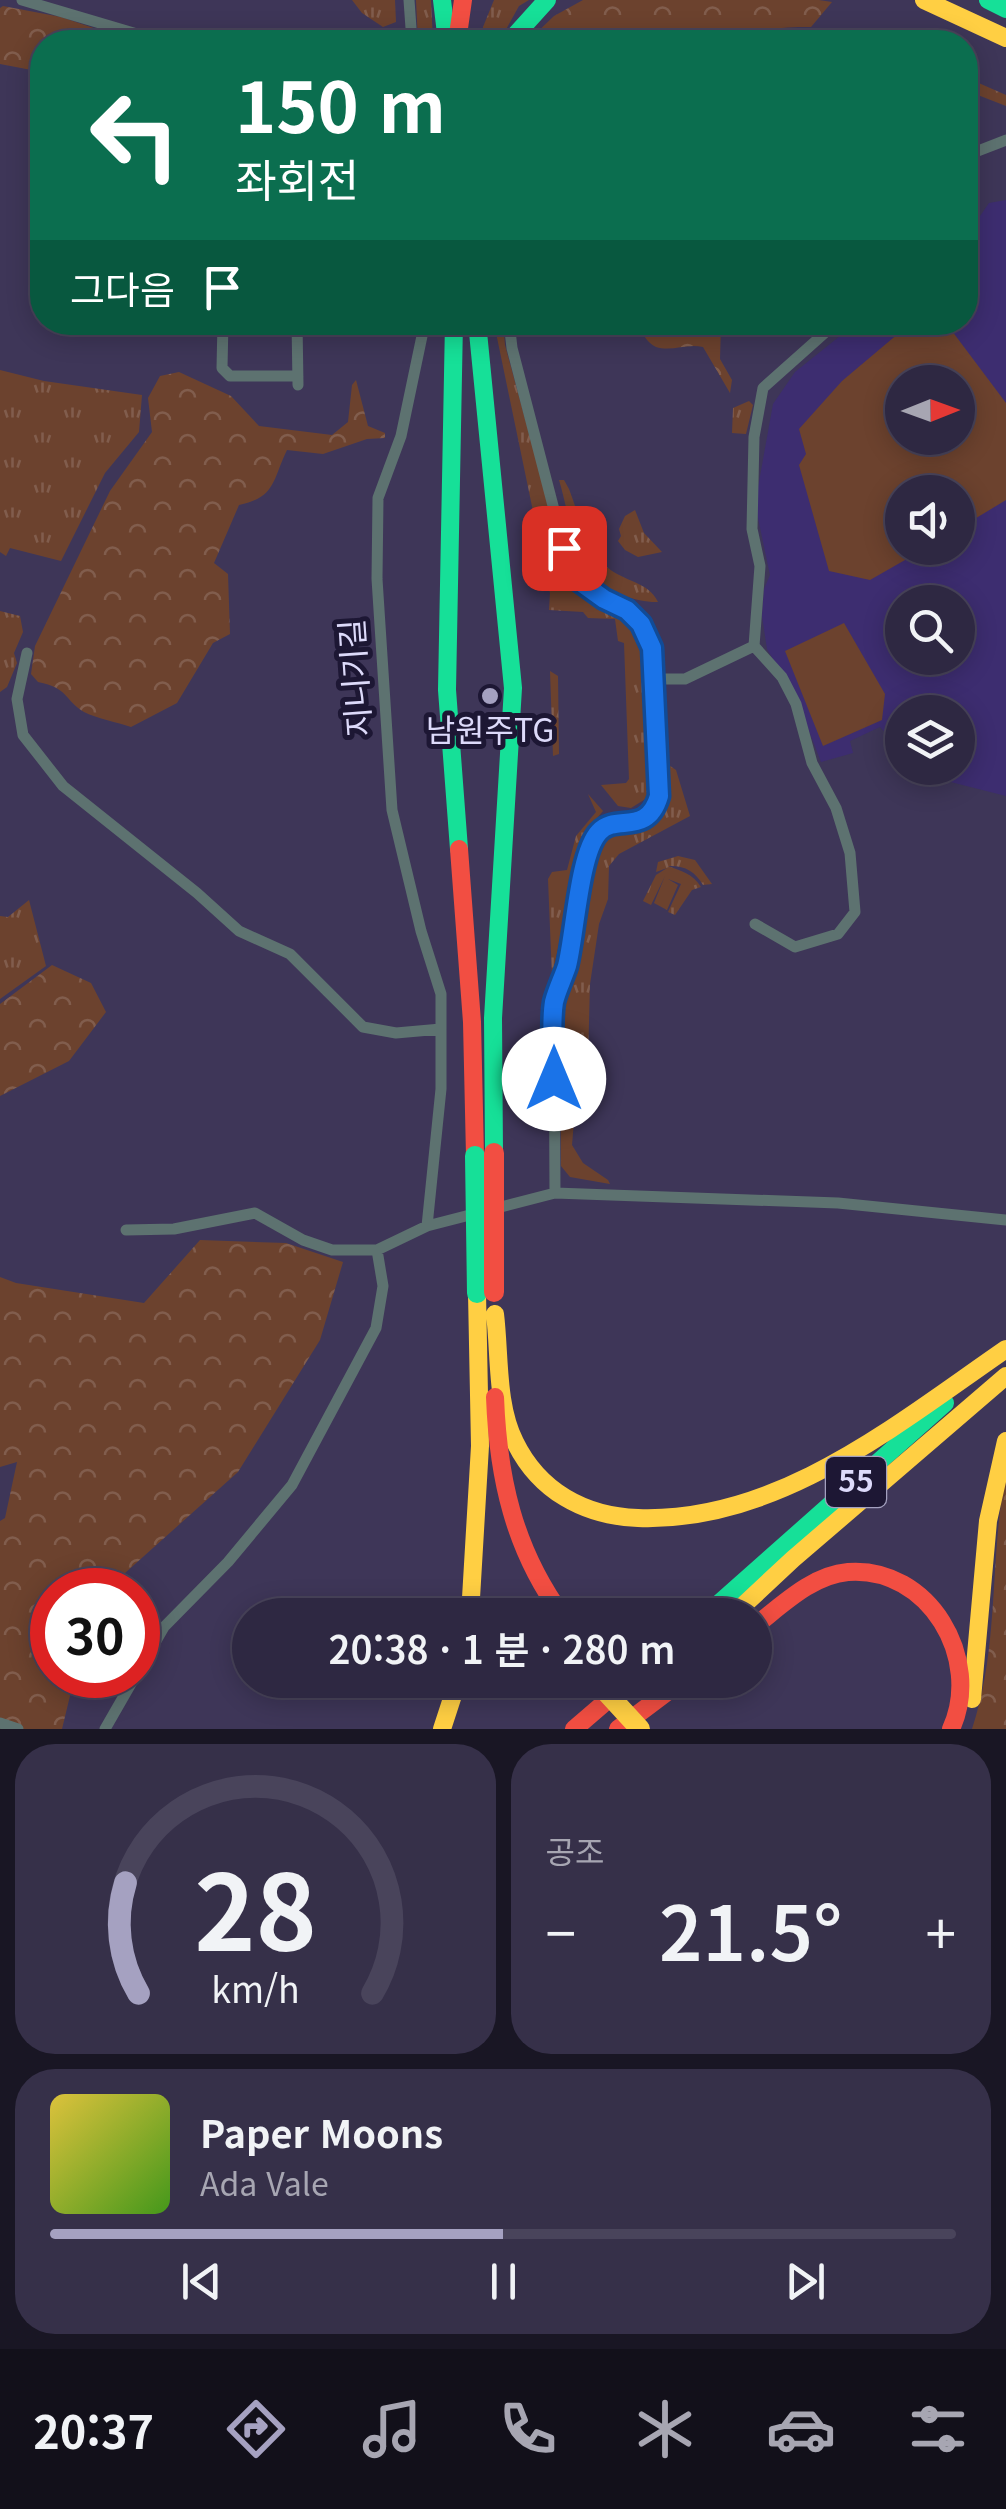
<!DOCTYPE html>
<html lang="ko">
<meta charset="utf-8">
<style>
body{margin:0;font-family:Georgia,"Noto Sans KR",serif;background:#363049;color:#f1f3f6;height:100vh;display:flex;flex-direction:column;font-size:38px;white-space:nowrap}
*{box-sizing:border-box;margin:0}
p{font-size:32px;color:#a7a6b2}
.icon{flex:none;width:55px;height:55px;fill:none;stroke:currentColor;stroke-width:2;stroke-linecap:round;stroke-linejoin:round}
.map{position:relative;height:1729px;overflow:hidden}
.drawer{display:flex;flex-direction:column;gap:15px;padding:15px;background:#191624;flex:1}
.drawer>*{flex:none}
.banner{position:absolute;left:30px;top:30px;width:948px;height:305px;border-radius:40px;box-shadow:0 5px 25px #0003,0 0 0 2px #49445b;background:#0b6e4f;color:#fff;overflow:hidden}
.needle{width:65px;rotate:89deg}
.controls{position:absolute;left:885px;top:365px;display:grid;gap:20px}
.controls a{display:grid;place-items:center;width:90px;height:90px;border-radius:50%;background:#2e2842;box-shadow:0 5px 25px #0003,0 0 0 2px #49445b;font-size:50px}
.speed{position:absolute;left:30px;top:1568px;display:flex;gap:20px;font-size:50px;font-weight:700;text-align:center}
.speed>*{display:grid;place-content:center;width:130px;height:130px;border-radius:50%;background:#2e2842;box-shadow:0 5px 25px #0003,0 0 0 2px #49445b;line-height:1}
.speed .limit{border:15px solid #d22;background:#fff;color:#111}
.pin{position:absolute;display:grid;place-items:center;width:85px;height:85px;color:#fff;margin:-42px;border-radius:20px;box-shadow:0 5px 15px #0006}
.me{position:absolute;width:110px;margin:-55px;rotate:0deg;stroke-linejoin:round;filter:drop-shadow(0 0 8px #0008)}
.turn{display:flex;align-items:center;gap:35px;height:210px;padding:0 40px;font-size:45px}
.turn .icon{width:130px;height:130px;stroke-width:2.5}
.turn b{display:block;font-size:70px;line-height:85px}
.then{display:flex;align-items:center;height:95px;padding:0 40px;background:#0003;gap:20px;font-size:38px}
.big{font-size:75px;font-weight:600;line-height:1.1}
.drawer .tile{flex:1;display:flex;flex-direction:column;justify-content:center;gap:15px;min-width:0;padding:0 35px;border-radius:40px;background:#363049}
.drawer .dial{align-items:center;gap:0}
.dial svg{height:260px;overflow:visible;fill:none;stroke:#49445b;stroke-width:7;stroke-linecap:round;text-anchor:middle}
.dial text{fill:#f1f3f6;stroke:none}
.song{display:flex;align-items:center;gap:30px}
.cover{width:120px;height:120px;border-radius:15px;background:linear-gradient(135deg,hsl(50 70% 55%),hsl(100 70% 35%))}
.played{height:10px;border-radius:5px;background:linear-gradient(90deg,#a5a1c1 50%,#49445b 50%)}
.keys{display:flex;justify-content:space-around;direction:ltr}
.heat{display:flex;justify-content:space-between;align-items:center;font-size:55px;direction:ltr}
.drawer .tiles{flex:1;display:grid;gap:15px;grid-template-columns:1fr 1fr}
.tile:last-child{grid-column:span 2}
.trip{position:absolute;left:232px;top:1598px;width:540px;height:100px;border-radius:50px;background:#2e2842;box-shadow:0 5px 25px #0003,0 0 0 2px #49445b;font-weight:600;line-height:100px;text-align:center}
.tab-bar{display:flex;height:160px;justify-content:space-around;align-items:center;background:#12101a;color:#a7a6b2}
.tab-bar .icon{width:70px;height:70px}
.tab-bar .active{color:#a5a1c1}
.tab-bar b{font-size:45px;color:#f1f3f6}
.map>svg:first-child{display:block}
</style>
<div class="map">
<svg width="1006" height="1729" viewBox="0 0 1006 1729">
<defs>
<pattern id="grass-tufts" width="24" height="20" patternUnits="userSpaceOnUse" patternTransform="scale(2.5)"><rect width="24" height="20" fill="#6c422e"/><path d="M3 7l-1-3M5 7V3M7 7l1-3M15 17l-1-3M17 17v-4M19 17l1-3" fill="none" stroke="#815d4d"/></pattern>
<pattern id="forest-crowns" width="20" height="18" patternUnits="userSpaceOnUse" patternTransform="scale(2.5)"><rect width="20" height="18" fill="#6c422e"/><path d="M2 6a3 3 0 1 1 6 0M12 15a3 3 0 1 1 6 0" fill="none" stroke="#815d4d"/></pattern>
</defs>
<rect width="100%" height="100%" fill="#3e3658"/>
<path fill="#3d2d70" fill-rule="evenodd" d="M1006,200V796L931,777L920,768H958V712H902V751L880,727L850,741L853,753L821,762L797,700L767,649L762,616L764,589L770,575L755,504L773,404L795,372L850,328L863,323L965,322V238L989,203ZM902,382H958V438H902ZM902,492H958V548H902ZM902,602H958V658H902Z"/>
<path fill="url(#grass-tufts)" d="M352,0H395L396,22L383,27L362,13Z
M416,0H431L433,42H418Z
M494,0H529L519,6L499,42H482L483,27Z
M965,77L1006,95V106L965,90Z
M494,323H503L505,345L561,551L575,584L622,611L638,626L648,650L650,782L647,798L631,808L618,806L601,785L626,783L629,779L624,643L618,641L615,619L588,618L583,612L549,610L550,593Z
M0,370L44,381L142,395L139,432L105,473L61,561L10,548L6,556L0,552Z
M749,401L753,405L746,434L732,433L733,408Z
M559,480H564L569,489C579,515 586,548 607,567C624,582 648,581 658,602C640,603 606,592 593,578C575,558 567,506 559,480Z
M635,510L644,533L662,552L638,557L625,550L618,541L621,536L619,529L625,516Z
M0,611L20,616L23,632L14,653L17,663L7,687L0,692Z
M550,671L558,676L559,754L553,756Z
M663,761L676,770L690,816L619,854L609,866L608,899L599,924L590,984L588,1061L577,1085L572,1145L583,1163L608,1180L610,1184L570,1177L561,1166L560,1013L592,858L602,836L614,829L635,828L661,811Z
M588,794L603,811L581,837L552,977L548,879L552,872L567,870L576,836L596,812Z
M678,856L695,860L712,884L703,885C695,871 684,865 668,866C681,871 692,873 701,887L692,890L675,915L668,912L681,884L668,879L678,885L667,910L654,903L665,876L651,905L643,901L656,875L667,868L656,872L658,862Z
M29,900L46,966L0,999V916L8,917Z"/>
<path fill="url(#forest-crowns)" d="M583,0H819L832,2L811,27C789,27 766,26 750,42H527L554,16Z
M3,6L61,17L135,42H42V72L0,64V8Z
M616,323H721L720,359L732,380L730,393L703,347C687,343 672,352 656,347C647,343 645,335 639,330C634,326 622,325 616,323Z
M179,372L231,396L259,426L332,435L348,422L352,385L356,380L368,426L385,433V438L367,439L323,454L287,450C272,481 276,497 239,505L214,563L228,574L230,634L213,643L177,703L131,727C117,722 98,719 84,712C64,700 69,688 38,682L31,674L35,646L110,491L152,432L148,398L160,376Z
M52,965L91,983L106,1012L69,1061L0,1096V1004Z
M200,1240L286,1243L343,1262L320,1340L238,1472L106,1590H52V1675H75L62,1729H0V1521L5,1518L17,1462L0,1467V1277L16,1283L144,1303Z
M1006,1473V1729H972C1000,1646 989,1558 1006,1473Z"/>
<path fill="#6c422e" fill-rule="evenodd" d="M912,322L946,323L1006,403V500L958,529V492H902V548H926L870,580L829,571L799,465L806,454L799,429L842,381ZM902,382H958V438H902Z
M844,623L885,694L882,720L823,746L785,651Z"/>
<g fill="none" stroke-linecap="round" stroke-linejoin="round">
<path stroke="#5d7270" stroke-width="11" d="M22,0L164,42
M409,0L412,42
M965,156L1006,140
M223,322L222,368L230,376H298
M297,322L298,385
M421,322L422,336L401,436L378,498L377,579L392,810L421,931L441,994V1089L427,1226
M509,322L512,348L564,548L579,581L604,599L627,610L641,624L652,647L659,796L655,809L635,824L613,825L599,831L587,854L566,967L554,1003L555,1193
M27,653L17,699L23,735L63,786L197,893L239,931L290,954L363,1027L396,1033L441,1029
M653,679H685L754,646
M755,924L795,947L838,934L855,912L850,853L836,808L812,763L796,704L782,677L754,646L760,566L752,529L754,437L763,388L837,322
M126,1230L174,1229L255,1213L303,1240L332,1250H377L427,1226L555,1193L838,1203L1006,1220
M138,1672L164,1627L228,1562L292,1485L376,1328L383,1286L377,1250
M0,1723L18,1729
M105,1729L136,1675"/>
<path stroke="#16e098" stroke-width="18" d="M442,0L447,42
M988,0L1006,9
M509,42L547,0
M454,322L447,690L459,849
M477,322L513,688L493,1018L494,1153
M706,1615L945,1403"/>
<path stroke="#ffcf43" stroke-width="18" d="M924,0L1006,38
M495,1314C500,1354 496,1405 515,1442C539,1491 584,1516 638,1518C778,1523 897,1424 1006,1349
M470,1615L480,1446L477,1293
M733,1615L793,1559L1006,1376
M972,1699L988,1521L1006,1441
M442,1729L458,1680"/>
<path stroke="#f24e42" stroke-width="18" d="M457,42L463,0
M459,849L472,1022L475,1156
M495,1397C498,1478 514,1549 562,1615
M755,1626C782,1605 812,1575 848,1572C929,1566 983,1659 951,1729
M574,1729L631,1680
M618,1729L683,1680"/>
<path stroke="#16e098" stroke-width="20" d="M475,1156L477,1293"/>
<path stroke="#ffcf43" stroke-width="20" d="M595,1680L640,1729"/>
<path stroke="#f24e42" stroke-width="20" d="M494,1153V1292"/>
</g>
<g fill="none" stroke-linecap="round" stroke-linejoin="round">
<defs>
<path id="route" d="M554,1079C554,1055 550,1026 554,1002C557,990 563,978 567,966C575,935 579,853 599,832C616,813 647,837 659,796L652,648L641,624L627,610L604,599L579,581L564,548"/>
</defs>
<use href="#route" stroke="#114b97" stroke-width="25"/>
<use href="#route" stroke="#1a73e8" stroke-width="18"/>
</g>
<circle fill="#a5a1c1" stroke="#1d1734" stroke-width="4" cx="490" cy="696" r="10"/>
<g text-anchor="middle" stroke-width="10" stroke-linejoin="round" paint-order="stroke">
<rect fill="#1d1734" stroke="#a3a0bf" stroke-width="2.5" x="826" y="1457" width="60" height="50" rx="8"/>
<g font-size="30" font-weight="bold" fill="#dddafa">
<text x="856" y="1492">55</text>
</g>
<g font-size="32" fill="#dddafa" stroke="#1d1734">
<text transform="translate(356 678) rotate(-94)" y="11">지니기길</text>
</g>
<g font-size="32" fill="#dddafa" stroke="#1d1734">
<text x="490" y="742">남원주TG</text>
</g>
</g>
</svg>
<div class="controls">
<a><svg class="needle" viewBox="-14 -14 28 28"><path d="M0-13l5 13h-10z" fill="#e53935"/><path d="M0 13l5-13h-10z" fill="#a7a6b2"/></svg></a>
<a><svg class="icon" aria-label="sound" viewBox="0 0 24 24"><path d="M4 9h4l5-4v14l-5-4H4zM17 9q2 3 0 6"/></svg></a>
<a><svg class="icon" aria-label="search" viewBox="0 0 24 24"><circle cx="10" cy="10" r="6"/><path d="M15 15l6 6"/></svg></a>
<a><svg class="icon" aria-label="layers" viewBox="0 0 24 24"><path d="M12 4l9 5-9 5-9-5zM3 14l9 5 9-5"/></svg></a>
</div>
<div class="speed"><div class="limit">30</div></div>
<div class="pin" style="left:564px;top:548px;background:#d93025"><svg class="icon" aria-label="arrive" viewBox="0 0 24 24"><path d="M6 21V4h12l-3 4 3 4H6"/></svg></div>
<svg class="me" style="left:554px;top:1079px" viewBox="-20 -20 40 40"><circle r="19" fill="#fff"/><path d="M0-13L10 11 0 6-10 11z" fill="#1a73e8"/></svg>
<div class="trip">20:38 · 1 분 · 280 m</div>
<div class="banner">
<div class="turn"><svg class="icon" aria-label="left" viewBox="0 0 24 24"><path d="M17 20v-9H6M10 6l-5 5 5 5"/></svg><div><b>150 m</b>좌회전</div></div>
<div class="then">그다음<svg class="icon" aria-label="arrive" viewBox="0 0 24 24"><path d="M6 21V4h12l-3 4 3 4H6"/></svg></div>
</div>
</div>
<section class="drawer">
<div class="tiles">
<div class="tile dial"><svg viewBox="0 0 100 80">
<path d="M14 69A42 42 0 1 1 86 69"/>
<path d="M14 69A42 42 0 0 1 10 35" stroke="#a5a1c1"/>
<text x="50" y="56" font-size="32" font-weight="700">28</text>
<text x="50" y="72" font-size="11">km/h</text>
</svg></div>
<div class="tile"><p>공조</p>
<div class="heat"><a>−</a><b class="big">21.5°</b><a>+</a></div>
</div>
<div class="tile">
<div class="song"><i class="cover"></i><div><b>Paper Moons</b><p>Ada Vale</p></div></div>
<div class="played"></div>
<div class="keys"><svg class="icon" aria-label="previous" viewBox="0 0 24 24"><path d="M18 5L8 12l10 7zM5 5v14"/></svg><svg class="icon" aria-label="pause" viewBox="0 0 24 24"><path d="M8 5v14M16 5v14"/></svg><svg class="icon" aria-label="next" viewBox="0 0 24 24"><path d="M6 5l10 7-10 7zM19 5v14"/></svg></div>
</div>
</div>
</section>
<nav class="tab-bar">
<b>20:37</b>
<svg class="icon active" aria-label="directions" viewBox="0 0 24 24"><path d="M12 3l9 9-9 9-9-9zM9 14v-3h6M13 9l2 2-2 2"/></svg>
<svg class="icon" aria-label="music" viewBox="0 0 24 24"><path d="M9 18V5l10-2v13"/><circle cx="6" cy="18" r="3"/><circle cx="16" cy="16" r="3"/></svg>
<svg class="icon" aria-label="phone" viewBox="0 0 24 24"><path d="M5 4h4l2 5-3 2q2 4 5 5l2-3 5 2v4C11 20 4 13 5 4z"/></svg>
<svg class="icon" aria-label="climate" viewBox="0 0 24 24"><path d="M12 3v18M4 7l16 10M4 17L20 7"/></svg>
<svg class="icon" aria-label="car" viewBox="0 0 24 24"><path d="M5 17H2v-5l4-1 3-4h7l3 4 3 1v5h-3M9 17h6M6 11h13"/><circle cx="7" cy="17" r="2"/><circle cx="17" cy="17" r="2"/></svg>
<svg class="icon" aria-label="filters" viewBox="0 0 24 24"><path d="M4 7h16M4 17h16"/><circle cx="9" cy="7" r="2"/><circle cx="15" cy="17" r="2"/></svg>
</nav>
